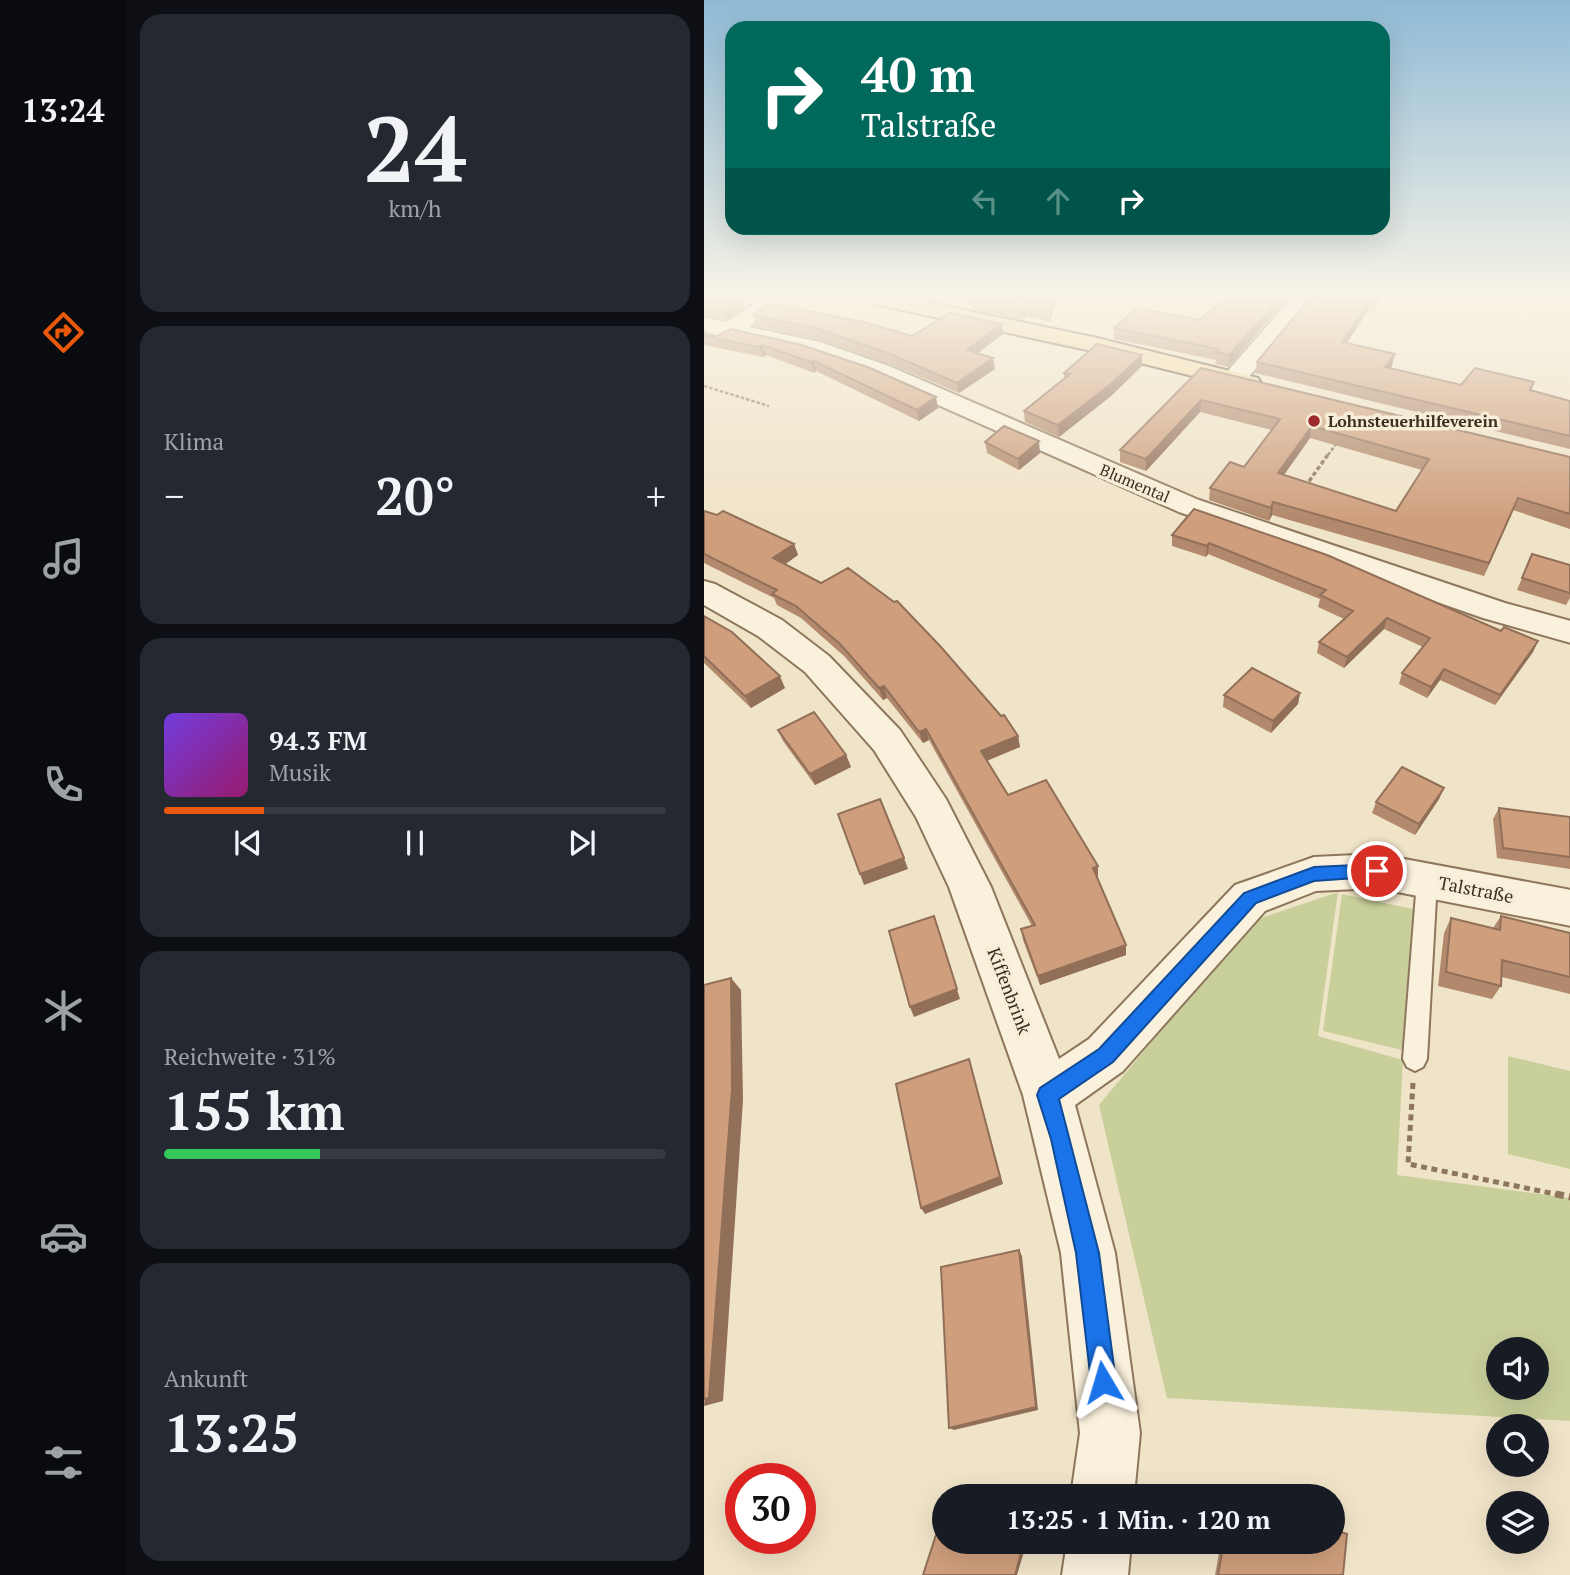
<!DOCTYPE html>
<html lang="de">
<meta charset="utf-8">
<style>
body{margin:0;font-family:"PT Serif",serif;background:#242831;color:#f1f3f6;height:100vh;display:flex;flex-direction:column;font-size:26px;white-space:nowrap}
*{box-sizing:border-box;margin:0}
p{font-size:23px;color:#9ea1a6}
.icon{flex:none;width:38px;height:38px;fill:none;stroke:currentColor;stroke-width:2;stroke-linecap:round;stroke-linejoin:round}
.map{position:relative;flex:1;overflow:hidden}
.sheet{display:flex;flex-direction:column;gap:14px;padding:14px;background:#0d0f14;width:578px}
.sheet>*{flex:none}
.banner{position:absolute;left:21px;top:21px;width:665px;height:214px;border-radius:21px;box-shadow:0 7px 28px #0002;background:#00695c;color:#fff;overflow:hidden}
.buttons{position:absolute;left:782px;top:1337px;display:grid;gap:14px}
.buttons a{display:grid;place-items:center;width:63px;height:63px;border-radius:50%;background:#171b24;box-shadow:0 7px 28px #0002;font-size:35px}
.speed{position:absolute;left:21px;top:1463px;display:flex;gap:14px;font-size:35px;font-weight:700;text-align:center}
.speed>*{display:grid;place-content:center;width:91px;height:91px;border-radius:50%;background:#171b24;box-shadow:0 7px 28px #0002;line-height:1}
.speed .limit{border:10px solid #d22;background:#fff;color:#111}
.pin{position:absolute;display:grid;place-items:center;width:60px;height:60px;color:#fff;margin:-30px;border:4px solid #fff;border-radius:50%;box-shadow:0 2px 7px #0007}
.me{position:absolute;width:77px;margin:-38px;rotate:353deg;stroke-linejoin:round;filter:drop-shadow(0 0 5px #0008)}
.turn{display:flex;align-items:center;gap:24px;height:147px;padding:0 21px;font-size:32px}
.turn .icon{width:91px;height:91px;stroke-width:2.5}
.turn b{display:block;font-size:49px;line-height:60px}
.lanes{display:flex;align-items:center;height:66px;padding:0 21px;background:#0003;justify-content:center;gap:35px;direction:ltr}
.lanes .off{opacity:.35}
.big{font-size:52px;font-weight:700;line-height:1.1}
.sheet .widget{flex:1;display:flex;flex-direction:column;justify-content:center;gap:10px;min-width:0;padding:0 24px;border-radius:21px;background:#242831}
.sheet .dial{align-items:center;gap:0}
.dial b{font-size:91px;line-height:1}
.song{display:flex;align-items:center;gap:21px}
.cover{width:84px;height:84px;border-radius:10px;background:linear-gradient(135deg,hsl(260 70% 55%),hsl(320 70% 35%))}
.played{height:7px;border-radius:4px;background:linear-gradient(90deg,#ea580c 20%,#363941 20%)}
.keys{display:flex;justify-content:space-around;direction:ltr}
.heat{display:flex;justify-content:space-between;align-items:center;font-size:38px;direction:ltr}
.charge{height:10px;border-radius:5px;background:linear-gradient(90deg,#34c759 31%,#363941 0)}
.trip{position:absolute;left:228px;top:1484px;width:413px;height:70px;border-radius:35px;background:#171b24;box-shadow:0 7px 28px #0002;font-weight:700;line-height:70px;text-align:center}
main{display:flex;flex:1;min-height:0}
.tab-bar{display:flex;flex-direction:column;width:126px;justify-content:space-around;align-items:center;background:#090b0e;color:#9ea1a6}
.tab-bar .icon{width:49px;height:49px}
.tab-bar .current{color:#ea580c}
.tab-bar b{font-size:32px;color:#f1f3f6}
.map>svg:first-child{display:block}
</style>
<main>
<nav class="tab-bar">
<b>13:24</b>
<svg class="icon current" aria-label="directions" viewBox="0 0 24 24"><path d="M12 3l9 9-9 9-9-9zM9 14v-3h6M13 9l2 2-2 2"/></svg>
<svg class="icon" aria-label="music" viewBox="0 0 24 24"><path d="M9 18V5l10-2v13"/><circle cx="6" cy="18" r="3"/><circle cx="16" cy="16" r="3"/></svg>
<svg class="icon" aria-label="phone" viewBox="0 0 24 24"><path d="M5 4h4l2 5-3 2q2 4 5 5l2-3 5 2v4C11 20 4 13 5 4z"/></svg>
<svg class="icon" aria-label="climate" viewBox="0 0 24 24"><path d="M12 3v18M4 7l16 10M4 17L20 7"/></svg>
<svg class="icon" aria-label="car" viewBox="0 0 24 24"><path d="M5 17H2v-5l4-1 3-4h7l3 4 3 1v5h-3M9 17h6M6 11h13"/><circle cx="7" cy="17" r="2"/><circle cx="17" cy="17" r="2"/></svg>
<svg class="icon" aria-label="filters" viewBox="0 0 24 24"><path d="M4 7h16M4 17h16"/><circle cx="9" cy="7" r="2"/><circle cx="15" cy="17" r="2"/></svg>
</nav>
<section class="sheet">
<div class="widget dial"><b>24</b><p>km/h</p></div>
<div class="widget"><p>Klima</p>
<div class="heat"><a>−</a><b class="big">20°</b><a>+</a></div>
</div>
<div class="widget">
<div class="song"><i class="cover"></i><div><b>94.3 FM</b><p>Musik</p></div></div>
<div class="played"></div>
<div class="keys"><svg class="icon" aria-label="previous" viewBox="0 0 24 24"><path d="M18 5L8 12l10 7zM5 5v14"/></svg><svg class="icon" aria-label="pause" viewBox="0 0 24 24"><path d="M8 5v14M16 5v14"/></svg><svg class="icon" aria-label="next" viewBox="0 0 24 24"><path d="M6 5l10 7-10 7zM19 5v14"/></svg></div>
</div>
<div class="widget"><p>Reichweite · 31%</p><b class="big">155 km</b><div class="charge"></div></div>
<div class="widget"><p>Ankunft</p><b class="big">13:25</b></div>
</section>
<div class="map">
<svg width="867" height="1575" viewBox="0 0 867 1575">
<rect width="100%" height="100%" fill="#f0e4c8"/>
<path fill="#c9cf9b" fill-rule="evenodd" d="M634,892L614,1036L699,1060L693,1175L866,1198V1421L463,1398L395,1105L548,921ZM794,1349H833V1388H794Z
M638,894L709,909L698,1050L619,1031Z
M804,1056L866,1071V1169L804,1154Z"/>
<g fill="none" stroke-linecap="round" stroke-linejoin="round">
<defs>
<path id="service" d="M723,872L730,875L733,881L723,1059L719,1067L711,1071L703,1067L699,1059L713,881L716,875Z"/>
<path id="minor" d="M58,299H84L45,327L116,342L185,366L495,500L801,603L867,621V643L779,618L475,512L169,376L102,353L29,337L22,339L0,331V317L22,322Z
M587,299H610L539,384L530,386L521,384L518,379L521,374Z
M0,581L11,584L78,620L125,656L196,730L242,799L287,887L355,1059L385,1039L531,885L610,857L673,854L867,890V926L673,888L612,891L561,911L419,1071L371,1105L411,1253L436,1433L430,1496H367L376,1433L357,1253L319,1095L245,887L212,817L170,750L101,672L54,636L0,605Z
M363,1542H427L424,1575H358Z"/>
<path id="primary" d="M164,299H207L389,337L554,378L557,383L554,388L545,390L388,351L175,305L167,304Z"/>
</defs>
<use href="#service" stroke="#8d765c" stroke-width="4"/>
<use href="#minor" stroke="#8d765c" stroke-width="4"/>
<use href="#primary" stroke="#5b4430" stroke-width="4"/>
<path stroke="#8d765c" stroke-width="2.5" stroke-dasharray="3.5 2" stroke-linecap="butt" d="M0,386L65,406
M624,455L633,443"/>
<path stroke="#8d765c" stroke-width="3.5" stroke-dasharray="4.5 2.5" stroke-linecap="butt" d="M601,487L625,453"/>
<path stroke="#8d765c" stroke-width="5" stroke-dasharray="6 4.5" stroke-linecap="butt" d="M709,1083L704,1164L861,1196"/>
<path stroke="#8d765c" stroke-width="7" stroke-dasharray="8 5" stroke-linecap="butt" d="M852,1194L867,1197"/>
<use href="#service" fill="#faf1dc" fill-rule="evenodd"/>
<use href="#minor" fill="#faf1dc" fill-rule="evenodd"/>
<use href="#primary" fill="#f3d9a0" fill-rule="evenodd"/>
</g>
<path fill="#b2896c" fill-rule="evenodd" d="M0,299H37L40,308L22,319L0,315Z
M250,299H352L346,322L322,316L318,320L269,309L268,304Z
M519,299H583L524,367L511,364L512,360L410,339V328L496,320Z
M605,299H678L668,312L664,311L643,343L688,366L686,368L757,385L830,382L827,390L866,401V449L551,373L553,362Z
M49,315L208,336L298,324L299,334L274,353L291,369L255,393L186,364L117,340L52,326Z
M0,327L2,335L11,337L27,329L234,408L215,421L112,371L110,373L62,355L59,357L0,345Z
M438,355V366L407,396L355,437L321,422L320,411L360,379V373Z
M497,368L866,457V529L809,510L780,576L568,515L565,521L505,500L506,488L540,467L568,430L496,412L442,471L416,462V450ZM606,438L718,470L692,511L580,475Z
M281,442L336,453L315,470L283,453Z
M490,509L797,631L834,641L829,652L791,705L736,680L723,698L695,684L698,673L719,647L680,629L640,668L613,653L615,642L640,619L614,607L616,599L504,554L502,557L468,546V535Z
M0,511L90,544L94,555L81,564L314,736L316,747L283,761L304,795L394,866V877H393L422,955L336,985L319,940L317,929L328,926L225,740L219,743L183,698L179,700L140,656L97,618L73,605L70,598L0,563Z
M828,554L866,565V598L862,605L813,590Z
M0,616L81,688L47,708L0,663Z
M596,693L594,704L567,733L519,707L520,695Z
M74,730L142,755L147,767L111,785L79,741Z
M740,788L735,799L711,835L668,813L672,802Z
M795,808L866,817V869L793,858L789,819Z
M797,916L866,933V994L798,977L797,986L788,999L734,986L740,933L747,918L789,928Z
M517,1542H628L639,1575H511Z"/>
<path fill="#916f58" d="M34,299H37L40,308L22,319L19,309Z
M348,299H352L346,322V311Z
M575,299H583L524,367L525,355Z
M666,299L664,311L636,353L638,342Z
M671,299H678L668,312L671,300Z
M321,306L322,316L318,320L317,309Z
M298,324L299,334L264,360L263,350Z
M58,345L62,355L59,357L55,347Z
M691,354L688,366L679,379L681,367Z
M438,355V366L407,396L355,437L354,425Z
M289,358L291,369L255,393L253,383Z
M110,361L112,371L110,373L107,362Z
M232,397L234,408L215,421L213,410Z
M497,400L496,412L442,471V459Z
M608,426L606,438L572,486L574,473Z
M335,441L336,453L315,470L314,459Z
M814,498L809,510L780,576L785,563Z
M569,502L568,515L565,521L567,508Z
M505,543L504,554L502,557L503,546Z
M90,544L94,555L73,570L69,558Z
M683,618L680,629L640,668L643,657Z
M834,641L829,652L791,705L796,695Z
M740,669L736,680L723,698L727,687Z
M76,676L81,688L47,708L41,696Z
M180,686L183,698L179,700L175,688Z
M596,693L594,704L567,733L569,721Z
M222,729L225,740L219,743L215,732Z
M314,736L316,747L279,762L277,751Z
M142,755L147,767L111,785L106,774Z
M740,788L735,799L711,835L715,824Z
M200,858L204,869L160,885L156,874Z
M394,866V877L390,879L389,868Z
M230,916L256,999L210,1017L206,1007Z
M422,945V955L336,985L334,976Z
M27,978L37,990L39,1100L19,1401L0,1406Z
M265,1059L299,1184L221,1214L217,1208Z
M315,1250L318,1256L334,1410L250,1430L245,1428Z
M320,1542H323L313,1575H311Z"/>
<path fill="#cf9f7d" stroke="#916f58" stroke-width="2" fill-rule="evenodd" d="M0,299H34L19,309L0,306Z
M270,299H348L346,311L321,306L317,309Z
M519,299H575L525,355L512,352L515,349L410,328L433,308L496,320Z
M605,299H671V300L666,299L638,342L691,354L681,367L757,385L771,368L830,382L826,390L866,401V436L553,362Z
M66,303L159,322L208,336L246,313L298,324L263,350L289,358L253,383L184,353L114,329L49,315Z
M27,329L98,345L166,368L232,397L213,410L110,361L107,362L58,345L55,347L0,336V333L2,335L11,337Z
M393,344L438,355L407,384L354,425L320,411L366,374L360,373Z
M497,368L866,457V514L814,498L785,563L569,502L567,508L506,488L526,462L540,467L576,419L497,400L442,459L416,450ZM608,426L725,459L692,511L574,473Z
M300,426L335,441L314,459L281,442Z
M490,509L623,555L797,631L800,627L834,641L796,695L740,669L727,687L698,673L726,638L683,618L643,657L615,642L649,611L616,595L622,590L505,543L503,546L468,535Z
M0,511L13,515L19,511L90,544L69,558L117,583L144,568L190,602L193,601L237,647L297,716L300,715L314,736L277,751L304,795L342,780L394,866L389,868L422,945L334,976L317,929L331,925L222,729L215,732L180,686L175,688L136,644L92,606L68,594L73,590L0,554Z
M828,554L866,565V593L818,578Z
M0,616L28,632L76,676L41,696L0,656Z
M548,668L596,693L569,721L520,695Z
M110,712L142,755L106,774L74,730Z
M698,767L740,788L715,824L672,802Z
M176,799L200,858L156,874L134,814Z
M795,808L866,817V857L799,848Z
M230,916L253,989L206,1007L185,931Z
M797,916L866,933V977L798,960L797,986L742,972L747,918L796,930Z
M27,978L28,1089L5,1398L0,1399V985Z
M265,1059L296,1177L217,1208L192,1084Z
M315,1250L332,1407L245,1428L237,1267Z
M240,1510V1542H320L311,1575H219Z
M628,1529L643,1534L639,1575H514L520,1542H628Z"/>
<linearGradient id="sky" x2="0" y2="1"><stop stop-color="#8fbad6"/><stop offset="0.57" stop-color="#f8f3e6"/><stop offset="1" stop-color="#f8f3e6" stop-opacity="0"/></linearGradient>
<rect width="867" height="520" fill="url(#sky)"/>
<path fill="#1a73e8" stroke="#114b97" stroke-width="2" d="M673,864L679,866L682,871L679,876L610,881L552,903L409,1062L355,1099L395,1253L412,1382L408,1390L399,1394L391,1390L387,1382L372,1253L347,1139L333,1095L336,1088L395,1049L540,893L610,867Z"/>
<circle fill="#9e2a2b" stroke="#f7eed8" stroke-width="2.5" cx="610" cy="421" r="7"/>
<g text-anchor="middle" stroke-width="7" stroke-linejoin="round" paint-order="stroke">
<g font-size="16" font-weight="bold" fill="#3d2e20" stroke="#f7eed8" text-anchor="start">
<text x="624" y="427">Lohnsteuerhilfeverein</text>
</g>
<g font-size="16" fill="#3d2e20" stroke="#f7eed8">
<text transform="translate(431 483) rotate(23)" y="6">Blumental</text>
</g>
<g font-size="18" fill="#3d2e20" stroke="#f7eed8">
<text transform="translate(772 890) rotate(11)" y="6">Talstraße</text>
<text transform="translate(305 991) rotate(69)" y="6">Kiffenbrink</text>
</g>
</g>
</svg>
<div class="buttons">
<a><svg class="icon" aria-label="sound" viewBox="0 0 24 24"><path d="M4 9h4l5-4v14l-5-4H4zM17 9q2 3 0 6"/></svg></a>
<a><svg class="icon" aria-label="search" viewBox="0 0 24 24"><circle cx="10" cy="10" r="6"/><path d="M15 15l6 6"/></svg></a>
<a><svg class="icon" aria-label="layers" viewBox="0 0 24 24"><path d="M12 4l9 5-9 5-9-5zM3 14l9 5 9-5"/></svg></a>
</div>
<div class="speed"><div class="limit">30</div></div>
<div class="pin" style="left:673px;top:871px;background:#d93025"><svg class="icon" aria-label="arrive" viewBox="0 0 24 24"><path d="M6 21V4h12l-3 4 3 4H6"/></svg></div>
<svg class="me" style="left:399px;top:1382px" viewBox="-20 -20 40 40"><path d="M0-17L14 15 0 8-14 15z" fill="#1a73e8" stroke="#fff" stroke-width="4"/></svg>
<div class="trip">13:25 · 1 Min. · 120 m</div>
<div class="banner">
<div class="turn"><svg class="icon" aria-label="right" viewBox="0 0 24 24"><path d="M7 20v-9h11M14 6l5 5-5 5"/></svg><div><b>40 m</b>Talstraße</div></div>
<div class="lanes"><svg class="icon off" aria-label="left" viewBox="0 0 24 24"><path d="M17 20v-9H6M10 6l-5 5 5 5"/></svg><svg class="icon off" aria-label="ahead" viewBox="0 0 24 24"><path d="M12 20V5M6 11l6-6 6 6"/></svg><svg class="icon" aria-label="right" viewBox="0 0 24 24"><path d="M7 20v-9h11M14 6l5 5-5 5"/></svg></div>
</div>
</div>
</main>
